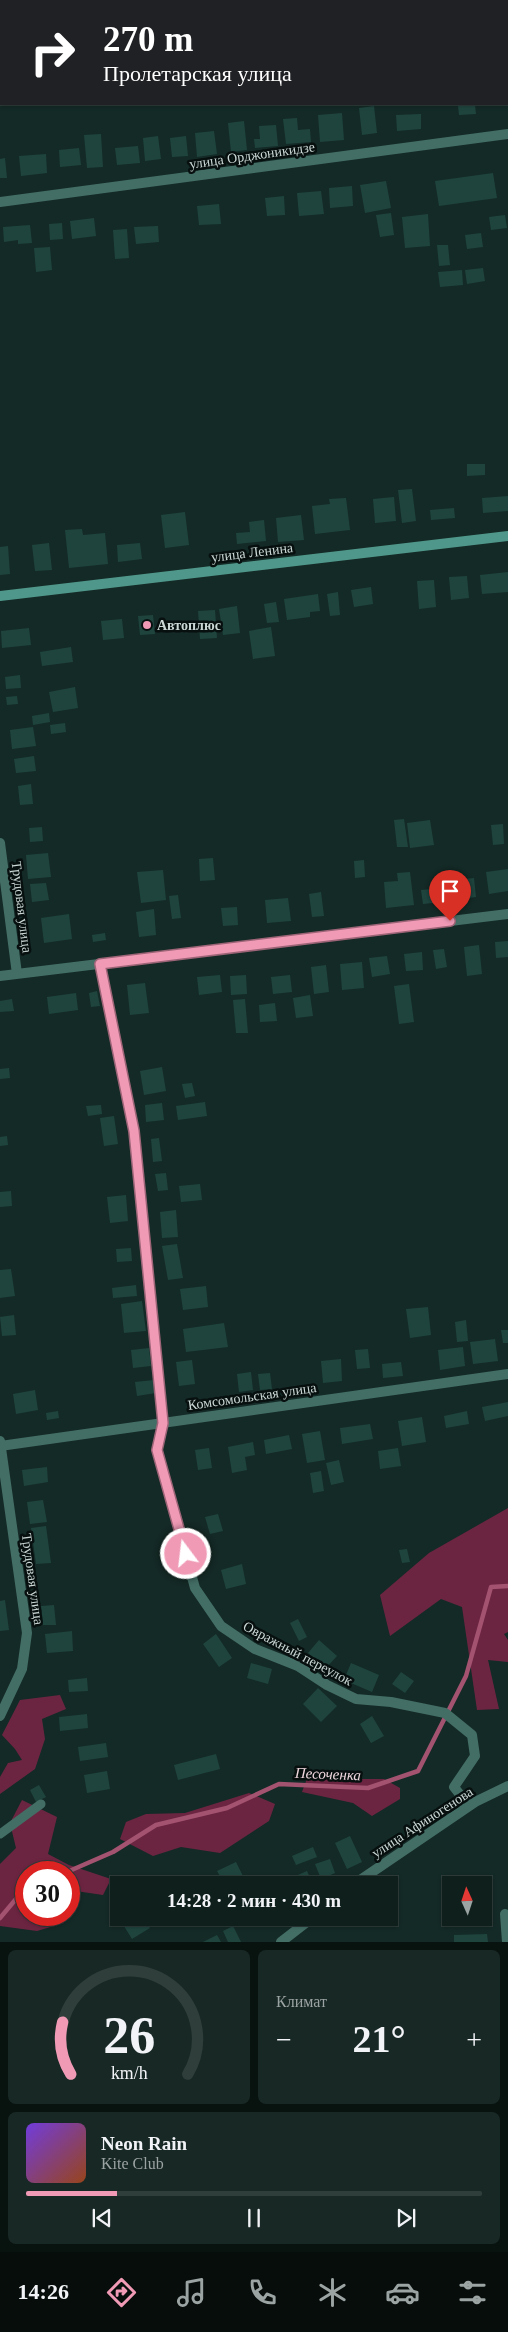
<!DOCTYPE html>
<html lang="ru">
<meta charset="utf-8">
<style>
body{margin:0;font-family:Georgia,serif;background:#182825;color:#f1f3f6;height:100vh;display:flex;flex-direction:column;font-size:19px;white-space:nowrap}
*{box-sizing:border-box;margin:0}
p{font-size:16px;color:#9ba3a3}
.icon{flex:none;width:28px;height:28px;fill:none;stroke:currentColor;stroke-width:2;stroke-linecap:round;stroke-linejoin:round}
.map{position:relative;height:1942px;overflow:hidden}
.details{display:flex;flex-direction:column;gap:8px;padding:8px;background:#08120f;flex:1}
.details>*{flex:none}
.guide{position:absolute;left:0px;top:0px;width:509px;height:105px;box-shadow:0 1px 4px #0004,0 0 0 1px #2f3e3b;background:#202124;color:#fff;overflow:hidden}
.needle{width:32px;rotate:357deg}
.buttons{position:absolute;left:442px;top:1876px;display:grid;gap:10px}
.buttons a{display:grid;place-items:center;width:50px;height:50px;border-radius:0px;background:#0f201c;box-shadow:0 1px 4px #0004,0 0 0 1px #2f3e3b;font-size:25px}
.speed{position:absolute;left:15px;top:1861px;display:flex;gap:10px;font-size:25px;font-weight:700;text-align:center}
.speed>*{display:grid;place-content:center;width:65px;height:65px;border-radius:50%;background:#0f201c;box-shadow:0 1px 4px #0004,0 0 0 1px #2f3e3b;line-height:1}
.speed .limit{border:8px solid #d22;background:#fff;color:#111}
.pin{position:absolute;display:grid;place-items:center;width:42px;height:42px;color:#fff;margin:-51px -21px;border-radius:50% 50% 50% 0;rotate:-45deg;box-shadow:0 0 5px #0007}
.pin .icon{rotate:45deg}
.me{position:absolute;width:55px;margin:-28px;rotate:345deg;stroke-linejoin:round;filter:drop-shadow(0 0 4px #0008)}
.turn{display:flex;align-items:center;gap:18px;height:105px;padding:0 20px;font-size:22px}
.turn .icon{width:65px;height:65px;stroke-width:2.5}
.turn b{display:block;font-size:35px;line-height:42px}
.big{font-size:38px;font-weight:800;line-height:1.1}
.details .card{flex:1;display:flex;flex-direction:column;justify-content:center;gap:8px;min-width:0;padding:0 18px;border-radius:8px;background:#182825}
.details .dial{align-items:center;gap:0}
.dial svg{height:130px;overflow:visible;fill:none;stroke:#2f3e3b;stroke-width:7;stroke-linecap:round;text-anchor:middle}
.dial text{fill:#f1f3f6;stroke:none}
.song{display:flex;align-items:center;gap:15px}
.cover{width:60px;height:60px;border-radius:8px;background:linear-gradient(135deg,hsl(260 70% 55%),hsl(20 70% 35%))}
.played{height:5px;border-radius:2px;background:linear-gradient(90deg,#f09ab6 20%,#2f3e3b 20%)}
.keys{display:flex;justify-content:space-around;direction:ltr}
.heat{display:flex;justify-content:space-between;align-items:center;font-size:28px;direction:ltr}
.details .tiles{flex:1;display:grid;gap:8px;grid-template-columns:1fr 1fr}
.card:last-child{grid-column:span 2}
.trip{position:absolute;left:110px;top:1876px;width:288px;height:50px;border-radius:0px;background:#0f201c;box-shadow:0 1px 4px #0004,0 0 0 1px #2f3e3b;font-weight:800;line-height:50px;text-align:center}
.dock{display:flex;height:80px;justify-content:space-around;align-items:center;background:#060d0b;color:#9ba3a3}
.dock .icon{width:35px;height:35px}
.dock .current{color:#f09ab6}
.dock b{font-size:22px;color:#f1f3f6}
.map>svg:first-child{display:block}
</style>
<div class="map">
<svg width="508" height="1942" viewBox="0 0 508 1942">
<rect width="100%" height="100%" fill="#142a26"/>
<path fill="#163530" d="M58,0H236L237,1H58Z"/>
<path fill="#6c2541" d="M508,1508V1632L504,1634L508,1640V1662L488,1660L499,1709L477,1710L462,1607L441,1599L390,1636L380,1595L429,1553Z
M60,1695L66,1709L42,1719L45,1739L35,1769L0,1794V1777L8,1763L22,1760L15,1749L2,1735L20,1700Z
M308,1776L331,1779H384L400,1788V1799L372,1816L353,1803L302,1792Z
M249,1793L275,1804L269,1821L220,1853L181,1847L153,1856L120,1839L126,1822L146,1814L185,1813Z
M22,1800L57,1817L48,1854L69,1865L111,1879L103,1895L69,1890V1872H26V1915H62L64,1923L37,1931L0,1926V1864L16,1848L10,1823Z"/>
<g fill="none" stroke-linecap="round" stroke-linejoin="round">
<path stroke="#a35370" stroke-width="4.5" d="M67,1872L113,1852L156,1825L227,1808L279,1784L368,1788L418,1771L466,1676L491,1587L508,1586
M0,1918L21,1893L26,1891"/>
</g>
<path fill="#1f443e" d="M475,105L476,114L459,115L458,106Z
M374,106L377,133L362,135L359,108Z
M342,113L344,140L320,142L318,115Z
M421,114V129L397,131L396,115Z
M297,118L298,130L310,129L311,142L286,144L283,119Z
M244,121L247,150L231,152L228,123Z
M276,125L278,146L255,148L254,139H260L259,126Z
M214,131L217,154L197,157L195,133Z
M101,134L103,167L87,168L84,135Z
M158,136L161,159L145,161L143,138Z
M186,136L188,156L172,157L170,138Z
M138,146L140,163L117,165L115,148Z
M79,148L81,165L60,167L59,150Z
M46,154L47,173L21,176L19,156Z
M5,158L7,178H0V159Z
M493,173L497,198L439,206L435,181Z
M386,181L391,208L365,213L360,185Z
M352,186L353,206L330,208L329,188Z
M321,191L324,214L299,216L297,193Z
M284,196L285,215L267,216L265,198Z
M219,204L221,224L199,225L197,206Z
M391,213L394,235L380,237L376,215Z
M428,214L430,246L405,248L402,217Z
M505,215L507,228L491,230L489,217Z
M94,218L96,236L72,239L70,221Z
M62,223L63,239L50,240L49,224Z
M30,225L32,243L18,244V240L4,242L3,227Z
M158,226L159,242L136,244L134,227Z
M127,229L129,258L115,259L113,230Z
M481,233L483,247L467,249L465,235Z
M437,245H448L450,265L439,266Z
M50,247L52,270L36,272L34,248Z
M483,268L485,281L467,284L465,270Z
M462,270L463,285L440,287L438,272Z
M467,464H485V475L467,476Z
M412,489L416,521L402,523L398,490Z
M508,496V511L483,513L482,498Z
M394,497L396,521L375,523L373,499Z
M346,498L350,530L315,534L312,506L330,504L329,499Z
M454,508L455,518L431,520L430,510Z
M185,512L189,545L165,548L161,515Z
M301,515L304,540L278,542L276,518Z
M264,520L266,541L237,544L236,533L250,532L249,522Z
M82,529L83,535L105,533L108,564L69,568L65,530Z
M49,543L52,570L35,571L32,545Z
M140,543L142,559L118,562L117,545Z
M8,546L10,574L0,575V547Z
M508,572V592L482,594L480,575Z
M467,576L469,598L451,600L449,577Z
M434,580L436,607L419,609L417,581Z
M371,587L373,604L354,607L351,590Z
M338,592L340,615L330,616L327,594Z
M318,594L320,611L310,612V617L287,620L284,599Z
M276,602L279,622L267,623L264,604Z
M237,606L240,633L223,635L219,609Z
M215,610L217,638L200,639L198,611Z
M153,615L155,634L140,635L138,616Z
M122,619L124,638L103,640L101,621Z
M271,627L275,656L253,659L249,631Z
M29,628L31,645L2,648L1,631Z
M71,647L73,662L42,666L40,652Z
M20,675L21,688L6,689L5,677Z
M75,687L78,708L53,712L49,692Z
M17,696L18,704L7,705L6,697Z
M49,713L50,722L33,725L32,716Z
M65,723L66,732L51,734L50,725Z
M33,727L36,746L12,749L10,730Z
M34,756L36,771L16,773L14,759Z
M31,784L33,804L20,805L18,786Z
M404,819L408,847H397L394,820Z
M430,820L434,845L410,848L407,823Z
M503,824L504,844L493,845L491,825Z
M42,827L43,841L30,842L29,828Z
M48,853L51,877L28,879L26,855Z
M213,858L215,880L200,881L199,859Z
M364,860L365,877L355,878L354,861Z
M508,869V891L489,894L486,872Z
M163,870L166,900L141,903L137,872Z
M410,872L414,905L386,908L384,882L398,881L397,873Z
M474,878L476,897L454,900L452,880Z
M46,883L49,900L32,902L30,884Z
M442,888L443,902L423,904L421,890Z
M321,892L324,916L312,917L309,894Z
M178,895L181,918L172,919L169,896Z
M288,898L291,921L267,923L265,900Z
M237,907L238,925L223,926L221,908Z
M154,909L156,935L139,937L136,912Z
M69,914L72,939L44,943L41,918Z
M105,933L106,940L93,942L92,935Z
M508,941V957L496,958L495,942Z
M479,945L482,974L467,976L464,947Z
M444,949L447,967L436,969L433,950Z
M422,952L423,970L406,971L404,954Z
M387,956L390,974L372,977L369,958Z
M362,962L364,988L342,990L340,964Z
M326,965L329,992L314,994L311,967Z
M220,975L222,992L199,995L197,977Z
M246,975L247,994L231,995L230,976Z
M290,975L292,992L273,994L271,977Z
M145,983L149,1013L130,1015L127,985Z
M409,984L414,1022L399,1024L394,986Z
M97,991L100,1006L91,1007L89,993Z
M76,993L78,1010L49,1014L47,997Z
M310,995L313,1016L296,1018L293,998Z
M12,999L14,1011L0,1012V1001Z
M245,999L248,1033H236L233,1000Z
M275,1003L277,1021L260,1022L259,1005Z
M162,1067L166,1091L144,1095L140,1071Z
M9,1068L10,1078L0,1079V1069Z
M192,1083L195,1096L185,1098L182,1084Z
M205,1102L207,1116L178,1120L176,1106Z
M162,1103L164,1120L146,1122L145,1105Z
M101,1105L102,1114L88,1116L86,1106Z
M114,1116L118,1144L104,1146L100,1118Z
M7,1136L8,1145L0,1146V1137Z
M159,1138L162,1161L153,1162L151,1139Z
M166,1173L168,1190L158,1191L155,1174Z
M200,1184L202,1200L181,1202L179,1186Z
M11,1191L12,1206L0,1207V1192Z
M126,1195L128,1221L110,1223L107,1197Z
M176,1210L178,1237L162,1238L160,1212Z
M177,1244L183,1278L168,1280L162,1246Z
M131,1248L132,1261L117,1262L116,1249Z
M11,1269L15,1296L0,1298V1270Z
M136,1285L137,1296L113,1298L112,1288Z
M206,1286L208,1307L183,1310L180,1289Z
M142,1301L146,1331L124,1333L121,1304Z
M428,1307L431,1335L410,1338L406,1309Z
M14,1315L16,1335L2,1336L0,1317Z
M466,1320L468,1341L457,1342L455,1322Z
M224,1323L228,1347L186,1352L183,1329Z
M501,1330H508V1343H503Z
M495,1339L498,1361L473,1364L470,1342Z
M463,1347L465,1366L440,1370L438,1350Z
M149,1348L151,1366L133,1368L131,1350Z
M368,1349L370,1368L357,1369L355,1350Z
M341,1359L342,1381L323,1383L321,1361Z
M192,1360L195,1384L179,1386L176,1362Z
M401,1362L403,1376L383,1378L382,1364Z
M251,1372L253,1390L239,1392L237,1374Z
M270,1373L272,1389L260,1390L258,1374Z
M154,1380L156,1393L137,1396L135,1382Z
M35,1390L38,1410L16,1414L13,1394Z
M508,1402V1416L485,1421L482,1407Z
M58,1411L59,1418L47,1420L46,1413Z
M467,1411L469,1424L446,1428L444,1416Z
M422,1417L426,1442L402,1446L398,1421Z
M370,1424L373,1439L342,1444L340,1428Z
M320,1431L325,1460L307,1463L302,1434Z
M289,1435L292,1449L266,1454L264,1440Z
M253,1442L255,1455L245,1457L247,1470L232,1473L228,1447Z
M209,1448L212,1468L198,1470L195,1450Z
M398,1448L401,1466L380,1469L378,1451Z
M339,1460L344,1482L331,1485L326,1463Z
M47,1467L48,1482L24,1486L22,1470Z
M321,1471L324,1491L313,1493L310,1473Z
M43,1500L47,1522L30,1524L27,1502Z
M218,1514L223,1531L210,1534L205,1517Z
M46,1526L51,1563L36,1564L31,1528Z
M407,1549L410,1562L402,1563L399,1550Z
M242,1564L246,1584L226,1589L221,1570Z
M5,1600L9,1630L0,1631V1601Z
M54,1605L56,1625H43L41,1606Z
M298,1619L307,1637L299,1641L290,1623Z
M72,1631L73,1651L47,1653L45,1634Z
M216,1634L232,1658L219,1667L203,1644Z
M319,1640L337,1656L326,1668L308,1653Z
M251,1663L272,1669L268,1684L247,1678Z
M351,1663L379,1675L372,1692L344,1680Z
M401,1672L414,1681L405,1693L392,1684Z
M87,1678L88,1691L69,1692L68,1680Z
M318,1688L337,1706L321,1722L303,1704Z
M87,1714L88,1728L60,1731L59,1717Z
M372,1716L384,1736L371,1743L360,1724Z
M106,1743L108,1757L80,1761L78,1747Z
M216,1754L220,1769L178,1780L174,1765Z
M107,1771L110,1789L87,1793L84,1775Z
M39,1785L46,1797L36,1802L30,1790Z
M350,1836L362,1862L347,1869L335,1843Z
M313,1847L317,1857L296,1865L292,1856Z
M330,1859L335,1873L321,1879L315,1864Z
M236,1862L243,1876L225,1885L217,1871Z
M307,1871L313,1884L284,1885L282,1882Z
M119,1918H143L150,1928L132,1939Z
M242,1918H264L246,1926Z
M233,1926L241,1942H228L223,1931Z
M487,1934L488,1942H454V1935Z
M217,1935L221,1942H203Z"/>
<g fill="none" stroke-linecap="round" stroke-linejoin="round">
<path stroke="#436e66" stroke-width="9" d="M131,0V1
M190,1L200,0
M0,1834L41,1804"/>
<path stroke="#436e66" stroke-width="10" d="M0,202L508,134
M0,843L17,974
M100,964L134,1131L163,1423L157,1450L195,1588L221,1626L255,1649L298,1666L327,1685L356,1699L391,1702L445,1713L472,1735L475,1756L454,1787L469,1806
M0,976L508,914
M0,1441L27,1633L22,1669L0,1716
M0,1446L508,1374
M353,1885L475,1802L508,1786
M505,1914L507,1942
M281,1942L312,1918"/>
<path stroke="#4f978a" stroke-width="10" d="M0,596L508,536"/>
</g>
<g fill="none" stroke-linecap="round" stroke-linejoin="round">
<defs>
<path id="route" d="M186,1554L157,1450L163,1423L134,1131L100,964L450,921"/>
</defs>
<use href="#route" stroke="#9c6476" stroke-width="12"/>
<use href="#route" stroke="#f09ab6" stroke-width="9"/>
</g>
<circle fill="#f09ab6" stroke="#07100f" stroke-width="2" cx="147" cy="625" r="5"/>
<g text-anchor="middle" stroke-width="5" stroke-linejoin="round" paint-order="stroke">
<g font-size="14" fill="#cad7d4" stroke="#07100f">
<text transform="translate(252 155) rotate(-8)" y="5">улица Орджоникидзе</text>
<text transform="translate(252 552) rotate(-7)" y="5">улица Ленина</text>
<text transform="translate(22 907) rotate(83)" y="5">Трудовая улица</text>
<text transform="translate(252 1396) rotate(-8)" y="5">Комсомольская улица</text>
<text transform="translate(33 1579) rotate(82)" y="5">Трудовая улица</text>
<text transform="translate(298 1653) rotate(28)" y="5">Овражный переулок</text>
<text transform="translate(422 1822) rotate(-33)" y="5">улица Афиногенова</text>
</g>
<g font-size="14" font-weight="bold" fill="#cad7d4" stroke="#07100f" text-anchor="start">
<text x="157" y="630">Автоплюс</text>
</g>
<g font-size="15" font-style="italic" fill="#efd7de" stroke="#07100f">
<text transform="translate(328 1774) rotate(2)" y="5">Песоченка</text>
</g>
</g>
</svg>
<div class="buttons">
<a><svg class="needle" viewBox="-14 -14 28 28"><path d="M0-13l5 13h-10z" fill="#e53935"/><path d="M0 13l5-13h-10z" fill="#9ba3a3"/></svg></a>
</div>
<div class="speed"><div class="limit">30</div></div>
<div class="pin" style="left:450px;top:921px;background:#d93025"><svg class="icon" aria-label="arrive" viewBox="0 0 24 24"><path d="M6 21V4h12l-3 4 3 4H6"/></svg></div>
<svg class="me" style="left:186px;top:1554px" viewBox="-20 -20 40 40"><circle r="17" fill="#f09ab6" stroke="#fff" stroke-width="3"/><path d="M0-11L8 9 0 5-8 9z" fill="#fff"/></svg>
<div class="trip">14:28 · 2 мин · 430 m</div>
<div class="guide">
<div class="turn"><svg class="icon" aria-label="right" viewBox="0 0 24 24"><path d="M7 20v-9h11M14 6l5 5-5 5"/></svg><div><b>270 m</b>Пролетарская улица</div></div>
</div>
</div>
<section class="details">
<div class="tiles">
<div class="card dial"><svg viewBox="0 0 100 80">
<path d="M14 69A42 42 0 1 1 86 69"/>
<path d="M14 69A42 42 0 0 1 9 37" stroke="#f09ab6"/>
<text x="50" y="56" font-size="32" font-weight="700">26</text>
<text x="50" y="72" font-size="11">km/h</text>
</svg></div>
<div class="card"><p>Климат</p>
<div class="heat"><a>−</a><b class="big">21°</b><a>+</a></div>
</div>
<div class="card">
<div class="song"><i class="cover"></i><div><b>Neon Rain</b><p>Kite Club</p></div></div>
<div class="played"></div>
<div class="keys"><svg class="icon" aria-label="previous" viewBox="0 0 24 24"><path d="M18 5L8 12l10 7zM5 5v14"/></svg><svg class="icon" aria-label="pause" viewBox="0 0 24 24"><path d="M8 5v14M16 5v14"/></svg><svg class="icon" aria-label="next" viewBox="0 0 24 24"><path d="M6 5l10 7-10 7zM19 5v14"/></svg></div>
</div>
</div>
</section>
<nav class="dock">
<b>14:26</b>
<svg class="icon current" aria-label="directions" viewBox="0 0 24 24"><path d="M12 3l9 9-9 9-9-9zM9 14v-3h6M13 9l2 2-2 2"/></svg>
<svg class="icon" aria-label="music" viewBox="0 0 24 24"><path d="M9 18V5l10-2v13"/><circle cx="6" cy="18" r="3"/><circle cx="16" cy="16" r="3"/></svg>
<svg class="icon" aria-label="phone" viewBox="0 0 24 24"><path d="M5 4h4l2 5-3 2q2 4 5 5l2-3 5 2v4C11 20 4 13 5 4z"/></svg>
<svg class="icon" aria-label="climate" viewBox="0 0 24 24"><path d="M12 3v18M4 7l16 10M4 17L20 7"/></svg>
<svg class="icon" aria-label="car" viewBox="0 0 24 24"><path d="M5 17H2v-5l4-1 3-4h7l3 4 3 1v5h-3M9 17h6M6 11h13"/><circle cx="7" cy="17" r="2"/><circle cx="17" cy="17" r="2"/></svg>
<svg class="icon" aria-label="filters" viewBox="0 0 24 24"><path d="M4 7h16M4 17h16"/><circle cx="9" cy="7" r="2"/><circle cx="15" cy="17" r="2"/></svg>
</nav>
